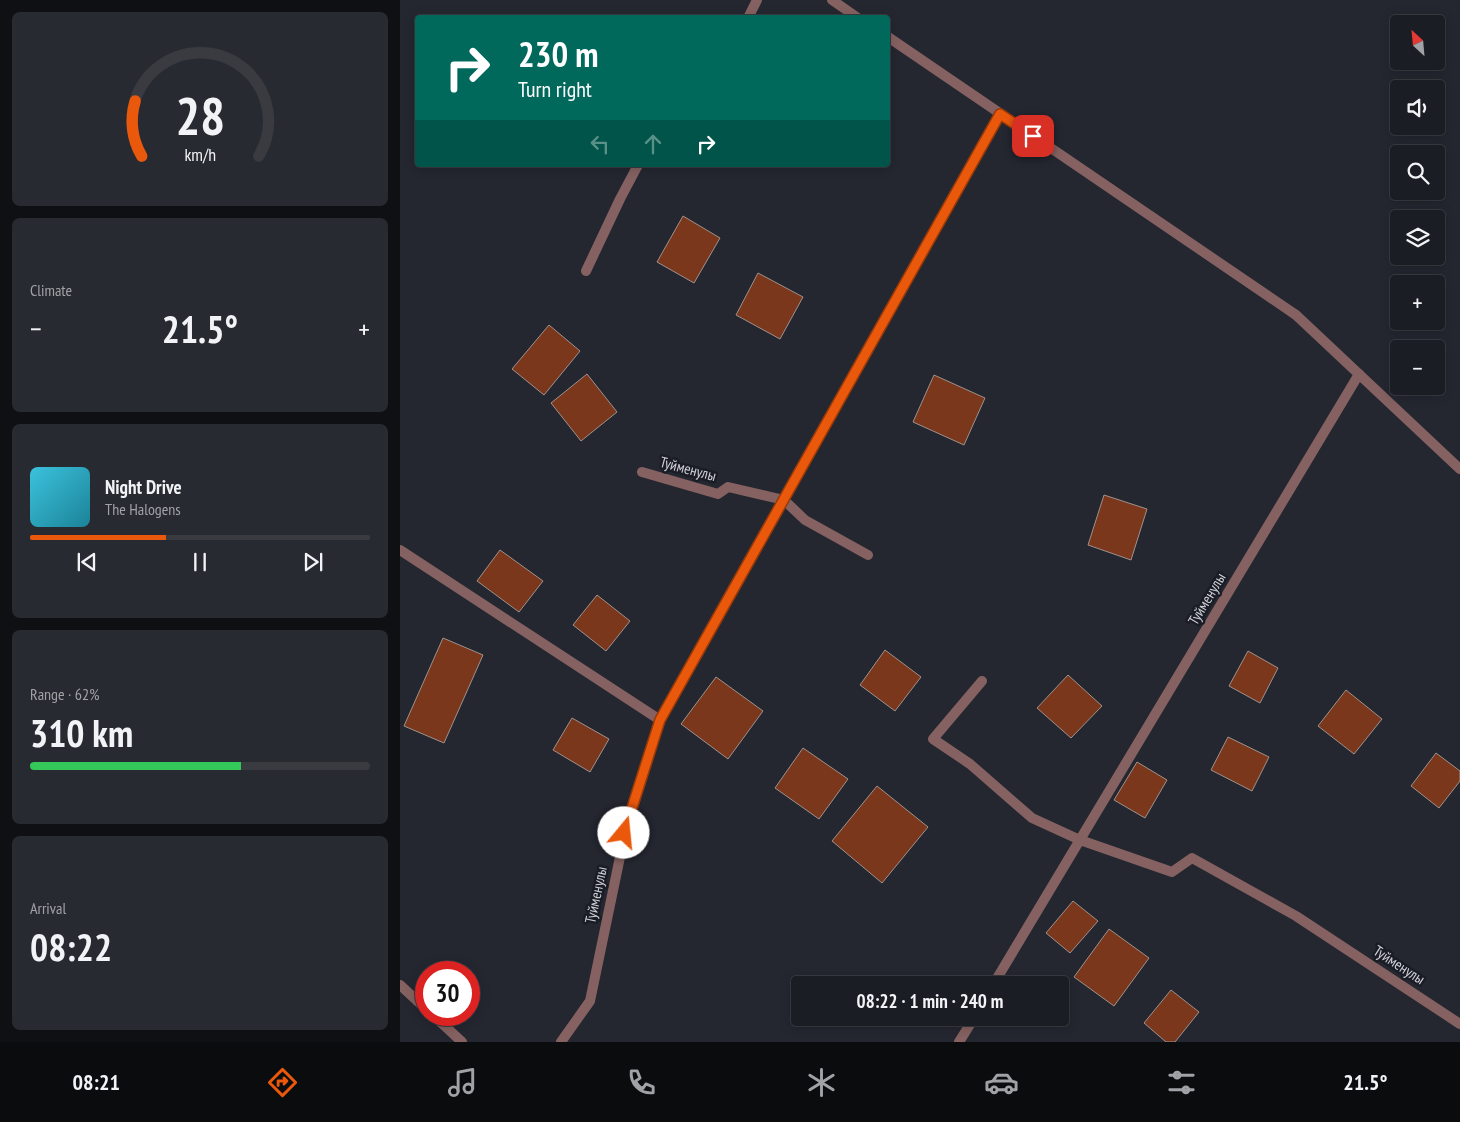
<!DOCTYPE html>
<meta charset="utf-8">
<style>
body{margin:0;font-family:"PT Sans Narrow",sans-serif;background:#282a31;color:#f1f3f6;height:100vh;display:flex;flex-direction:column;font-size:19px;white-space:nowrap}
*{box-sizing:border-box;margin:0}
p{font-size:16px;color:#a0a2a6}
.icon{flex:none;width:28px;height:28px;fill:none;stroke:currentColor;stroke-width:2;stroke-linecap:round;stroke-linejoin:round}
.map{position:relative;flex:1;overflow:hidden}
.sheet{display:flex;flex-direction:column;gap:12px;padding:12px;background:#0f1014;width:400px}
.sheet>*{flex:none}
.top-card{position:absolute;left:15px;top:15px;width:475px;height:152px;border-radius:5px;box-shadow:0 2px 12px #0003,0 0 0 1px #393b41;background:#00695c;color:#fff;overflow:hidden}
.needle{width:32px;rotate:334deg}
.controls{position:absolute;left:990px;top:15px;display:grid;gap:10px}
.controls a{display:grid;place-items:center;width:55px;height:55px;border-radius:5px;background:#1b1d24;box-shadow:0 2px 12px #0003,0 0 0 1px #393b41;font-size:25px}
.speed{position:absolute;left:15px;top:961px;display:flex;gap:10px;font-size:25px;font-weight:700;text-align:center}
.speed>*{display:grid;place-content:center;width:65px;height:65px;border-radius:50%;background:#1b1d24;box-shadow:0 2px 12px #0003,0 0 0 1px #393b41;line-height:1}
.speed .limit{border:8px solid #d22;background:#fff;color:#111}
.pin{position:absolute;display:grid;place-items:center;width:42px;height:42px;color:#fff;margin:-21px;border-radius:10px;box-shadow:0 2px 8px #0006}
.me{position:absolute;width:55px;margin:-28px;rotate:17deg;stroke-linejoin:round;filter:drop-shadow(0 0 4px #0008)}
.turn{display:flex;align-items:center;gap:18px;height:105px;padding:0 20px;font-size:22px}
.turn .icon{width:65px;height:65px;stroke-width:2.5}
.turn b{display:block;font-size:35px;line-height:42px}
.lanes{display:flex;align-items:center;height:48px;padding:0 20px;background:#0003;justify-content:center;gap:25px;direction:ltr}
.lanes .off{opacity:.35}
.big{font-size:38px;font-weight:800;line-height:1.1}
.sheet .widget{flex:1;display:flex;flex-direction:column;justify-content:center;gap:8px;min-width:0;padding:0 18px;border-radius:8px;background:#282a31}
.sheet .dial{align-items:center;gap:0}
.dial svg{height:130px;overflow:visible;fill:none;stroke:#393b41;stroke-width:7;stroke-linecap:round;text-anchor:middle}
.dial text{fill:#f1f3f6;stroke:none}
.song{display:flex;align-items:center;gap:15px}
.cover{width:60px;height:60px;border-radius:8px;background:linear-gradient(135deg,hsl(190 70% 55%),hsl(190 70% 35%))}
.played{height:5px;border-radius:2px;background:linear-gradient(90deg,#ea580c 40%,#393b41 40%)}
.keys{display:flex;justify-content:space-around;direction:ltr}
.heat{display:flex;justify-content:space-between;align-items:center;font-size:28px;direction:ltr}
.charge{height:8px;border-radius:4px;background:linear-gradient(90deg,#34c759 62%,#393b41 0)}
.trip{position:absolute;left:391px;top:976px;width:278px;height:50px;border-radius:5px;background:#1b1d24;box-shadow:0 2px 12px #0003,0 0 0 1px #393b41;font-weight:800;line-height:50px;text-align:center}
.tabs{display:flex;height:80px;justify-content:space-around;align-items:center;background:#0b0c0e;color:#a0a2a6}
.tabs .icon{width:35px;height:35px}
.tabs .selected{color:#ea580c}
.tabs b{font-size:22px;color:#f1f3f6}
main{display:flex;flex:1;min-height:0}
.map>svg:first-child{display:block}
</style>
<main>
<section class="sheet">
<div class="widget dial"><svg viewBox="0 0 100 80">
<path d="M14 69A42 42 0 1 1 86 69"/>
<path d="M14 69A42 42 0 0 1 10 35" stroke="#ea580c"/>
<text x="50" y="56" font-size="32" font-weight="700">28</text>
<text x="50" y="72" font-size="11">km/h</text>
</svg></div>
<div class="widget"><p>Climate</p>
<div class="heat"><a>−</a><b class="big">21.5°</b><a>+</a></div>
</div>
<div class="widget">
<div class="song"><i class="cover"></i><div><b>Night Drive</b><p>The Halogens</p></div></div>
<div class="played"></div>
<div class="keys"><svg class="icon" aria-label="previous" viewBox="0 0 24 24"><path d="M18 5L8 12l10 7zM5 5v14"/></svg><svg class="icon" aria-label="pause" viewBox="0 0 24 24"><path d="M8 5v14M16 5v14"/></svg><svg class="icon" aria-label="next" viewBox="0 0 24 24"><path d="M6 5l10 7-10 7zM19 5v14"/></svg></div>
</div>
<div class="widget"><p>Range · 62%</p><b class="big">310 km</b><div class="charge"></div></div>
<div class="widget"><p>Arrival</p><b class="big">08:22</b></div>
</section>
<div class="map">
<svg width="1060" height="1042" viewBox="0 0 1060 1042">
<rect width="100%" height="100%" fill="#242730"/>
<path fill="#7a371c" stroke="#9f928d" d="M283,216L320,238L294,283L257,262Z
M358,273L403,297L380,339L336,315Z
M149,325L180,351L144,395L112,369Z
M187,374L217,412L181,441L151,403Z
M534,375L585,398L564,445L513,422Z
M704,495L747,509L731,560L688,545Z
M100,550L143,581L119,612L77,581Z
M197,595L230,621L206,651L173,625Z
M43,638L83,655L44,743L4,726Z
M485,650L521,677L495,711L460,685Z
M848,651L878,668L860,703L829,686Z
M668,675L702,706L671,738L637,708Z
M316,677L363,711L328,759L281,724Z
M946,690L982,719L954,754L918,726Z
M172,718L209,739L190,772L153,750Z
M828,737L869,757L852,791L811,770Z
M403,748L448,779L419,819L375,788Z
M1036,753L1060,771V781L1039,808L1011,786Z
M737,762L767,780L745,818L714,800Z
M477,786L528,827L482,883L432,841Z
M673,901L698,921L670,953L646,933Z
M709,929L749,958L714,1006L674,977Z
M771,990L799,1012L775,1042H766L744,1023Z"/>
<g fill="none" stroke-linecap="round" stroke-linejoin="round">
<path stroke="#856261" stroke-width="10" d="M348,18L357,0
M186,271L220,199L238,165
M242,472L318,494L328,487L384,500L405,520L468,555
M0,550L260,720
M582,681L533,739L570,764L632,818L680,840L772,872L792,858L896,916L1060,1024
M0,985L26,1009
M593,985L959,374
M33,1015L62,1042
M161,1042L190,1001L225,833L260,720L600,114
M559,1042L574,1018"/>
<path stroke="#856261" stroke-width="10" d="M432,0L458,18
M488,37L896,315L1060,469"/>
</g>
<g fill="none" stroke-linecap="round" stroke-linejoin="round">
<defs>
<path id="route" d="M224,833L260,720L600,114L633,136"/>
</defs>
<use href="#route" stroke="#983908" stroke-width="12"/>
<use href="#route" stroke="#ea580c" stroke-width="9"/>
</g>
<g text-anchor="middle" stroke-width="5" stroke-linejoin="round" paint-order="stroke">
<g font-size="15" fill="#cfd1d7" stroke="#1b1d26">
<text transform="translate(288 469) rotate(15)" y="5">Туйменулы</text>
<text transform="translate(807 599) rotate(-59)" y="5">Туйменулы</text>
<text transform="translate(196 895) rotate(-78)" y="5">Туйменулы</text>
<text transform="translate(999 965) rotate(33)" y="5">Туйменулы</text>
</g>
</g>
</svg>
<div class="controls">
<a><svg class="needle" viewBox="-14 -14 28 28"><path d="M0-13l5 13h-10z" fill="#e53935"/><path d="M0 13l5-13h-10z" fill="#a0a2a6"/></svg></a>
<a><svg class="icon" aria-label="sound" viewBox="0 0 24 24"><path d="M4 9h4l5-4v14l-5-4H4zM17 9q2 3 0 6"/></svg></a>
<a><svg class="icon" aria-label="search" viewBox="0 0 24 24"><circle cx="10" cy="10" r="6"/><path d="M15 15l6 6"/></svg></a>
<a><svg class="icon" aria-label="layers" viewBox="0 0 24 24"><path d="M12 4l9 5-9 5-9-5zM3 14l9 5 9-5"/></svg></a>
<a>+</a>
<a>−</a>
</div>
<div class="speed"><div class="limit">30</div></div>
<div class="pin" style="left:633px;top:136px;background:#d93025"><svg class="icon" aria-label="arrive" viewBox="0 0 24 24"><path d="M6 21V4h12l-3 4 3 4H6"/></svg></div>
<svg class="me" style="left:224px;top:833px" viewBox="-20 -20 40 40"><circle r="19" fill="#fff"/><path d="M0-13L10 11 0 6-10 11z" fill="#ea580c"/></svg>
<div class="trip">08:22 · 1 min · 240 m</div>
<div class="top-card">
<div class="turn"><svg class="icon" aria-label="right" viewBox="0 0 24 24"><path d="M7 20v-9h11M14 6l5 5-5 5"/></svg><div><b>230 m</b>Turn right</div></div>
<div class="lanes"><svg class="icon off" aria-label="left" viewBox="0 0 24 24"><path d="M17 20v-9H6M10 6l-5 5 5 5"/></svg><svg class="icon off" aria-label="ahead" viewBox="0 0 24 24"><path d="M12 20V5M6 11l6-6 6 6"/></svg><svg class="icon" aria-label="right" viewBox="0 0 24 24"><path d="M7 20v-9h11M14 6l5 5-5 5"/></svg></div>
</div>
</div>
</main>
<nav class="tabs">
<b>08:21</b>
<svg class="icon selected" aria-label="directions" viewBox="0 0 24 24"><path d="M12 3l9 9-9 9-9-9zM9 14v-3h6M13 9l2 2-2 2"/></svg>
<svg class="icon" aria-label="music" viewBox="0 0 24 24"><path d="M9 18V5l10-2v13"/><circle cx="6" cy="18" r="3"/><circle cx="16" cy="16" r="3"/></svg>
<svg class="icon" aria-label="phone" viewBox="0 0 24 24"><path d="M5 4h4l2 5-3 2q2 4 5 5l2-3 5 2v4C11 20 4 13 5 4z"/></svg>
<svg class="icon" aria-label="climate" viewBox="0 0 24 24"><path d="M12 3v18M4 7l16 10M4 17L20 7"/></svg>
<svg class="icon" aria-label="car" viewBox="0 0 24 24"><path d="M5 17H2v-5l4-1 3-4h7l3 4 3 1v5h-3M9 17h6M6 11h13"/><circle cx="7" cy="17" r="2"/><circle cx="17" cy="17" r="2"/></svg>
<svg class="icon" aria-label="filters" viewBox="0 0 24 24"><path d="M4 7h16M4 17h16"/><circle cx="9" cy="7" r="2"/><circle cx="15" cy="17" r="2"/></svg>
<b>21.5°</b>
</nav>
